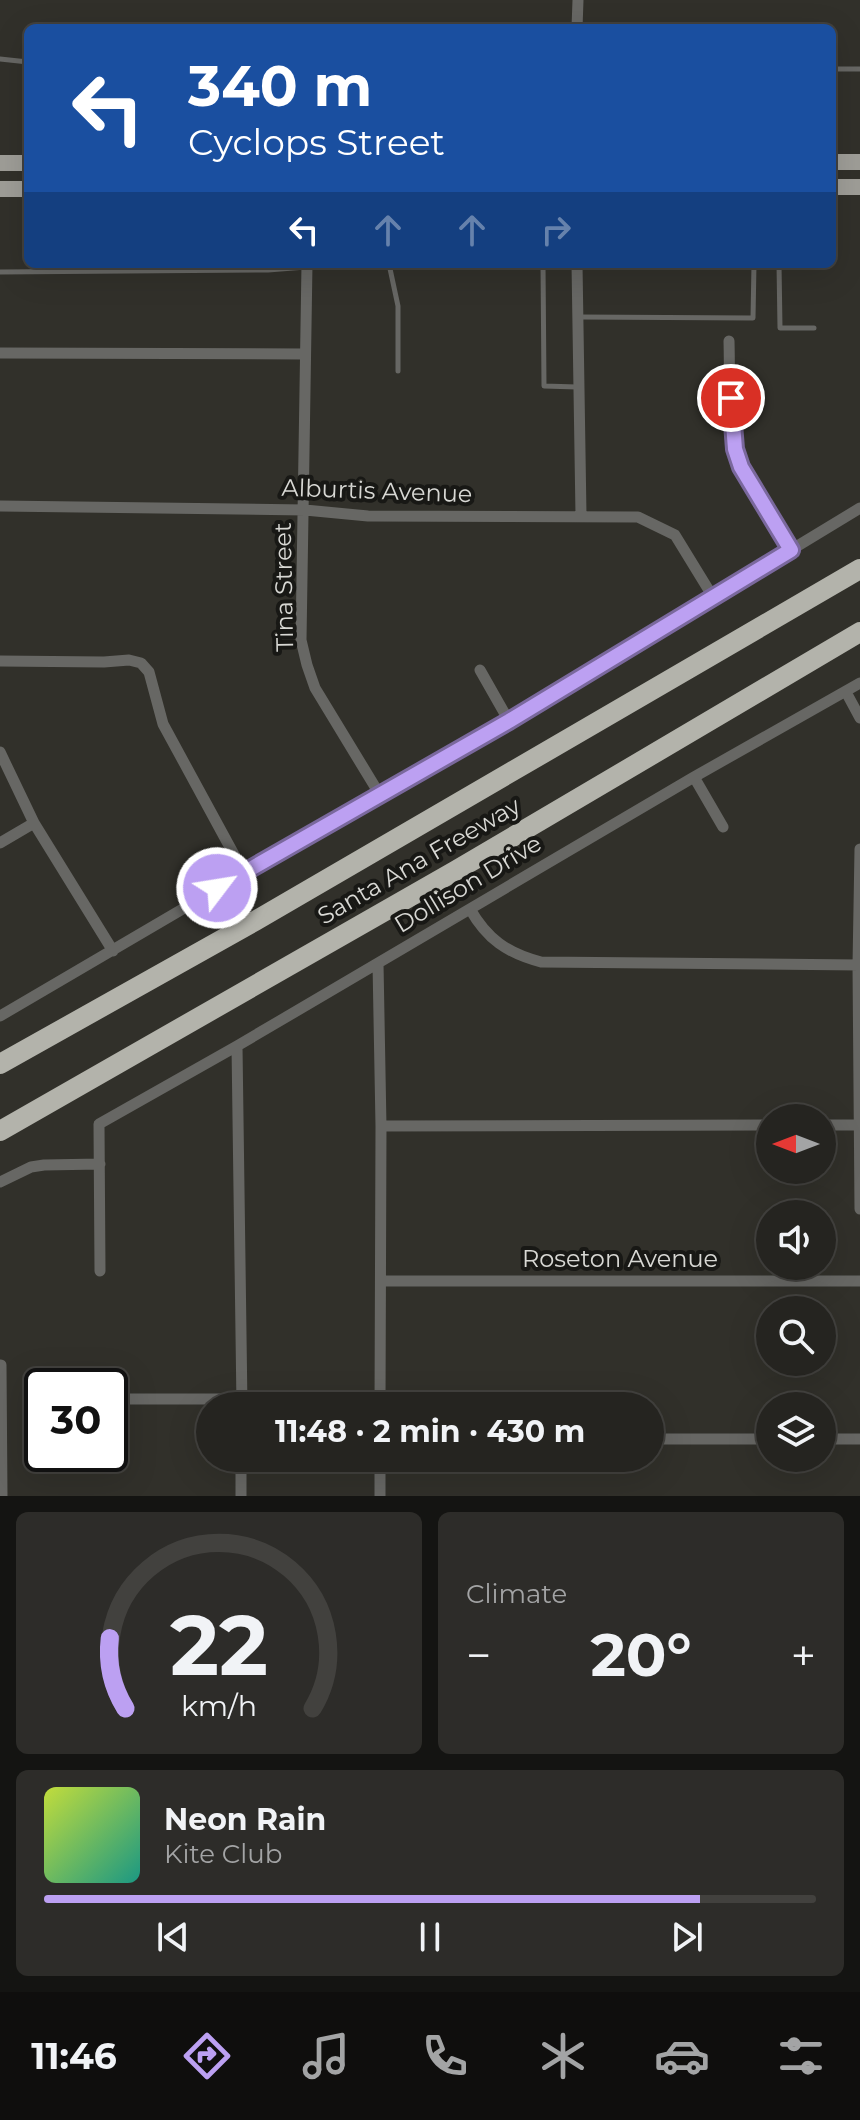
<!DOCTYPE html>
<meta charset="utf-8">
<style>
body{margin:0;font-family:Montserrat,sans-serif;background:#2d2c29;color:#f1f3f6;height:100vh;display:flex;flex-direction:column;font-size:30px;white-space:nowrap}
*{box-sizing:border-box;margin:0}
p{font-size:26px;color:#a3a4a5}
.icon{flex:none;width:44px;height:44px;fill:none;stroke:currentColor;stroke-width:2;stroke-linecap:round;stroke-linejoin:round}
.map{position:relative;height:1496px;overflow:hidden}
.drawer{display:flex;flex-direction:column;gap:16px;padding:16px;background:#141412;flex:1}
.drawer>*{flex:none}
.top-card{position:absolute;left:24px;top:24px;width:812px;height:244px;border-radius:12px;box-shadow:0 8px 32px #0002,0 0 0 2px #42413e;background:#1a4fa0;color:#fff;overflow:hidden}
.needle{width:52px;rotate:270deg}
.controls{position:absolute;left:756px;top:1104px;display:grid;gap:16px}
.controls a{display:grid;place-items:center;width:80px;height:80px;border-radius:50%;background:#252420;box-shadow:0 8px 32px #0002,0 0 0 2px #42413e;font-size:40px}
.speed{position:absolute;left:24px;top:1368px;display:flex;gap:16px;font-size:40px;font-weight:700;text-align:center}
.speed>*{display:grid;place-content:center;width:104px;height:104px;border-radius:50%;background:#252420;box-shadow:0 8px 32px #0002,0 0 0 2px #42413e;line-height:1}
.speed .limit{border:4px solid #111;border-radius:12px;background:#fff;color:#111}
.pin{position:absolute;display:grid;place-items:center;width:68px;height:68px;color:#fff;margin:-34px;border:4px solid #fff;border-radius:50%;box-shadow:0 2px 8px #0007}
.me{position:absolute;width:88px;margin:-44px;rotate:59deg;stroke-linejoin:round;filter:drop-shadow(0 0 6px #0008)}
.turn{display:flex;align-items:center;gap:28px;height:168px;padding:0 32px;font-size:36px}
.turn .icon{width:104px;height:104px;stroke-width:2.5}
.turn b{display:block;font-size:56px;line-height:68px}
.lanes{display:flex;align-items:center;height:76px;padding:0 32px;background:#0003;justify-content:center;gap:40px;direction:ltr}
.lanes .off{opacity:.35}
.big{font-size:60px;font-weight:700;line-height:1.1}
.drawer .card{flex:1;display:flex;flex-direction:column;justify-content:center;gap:12px;min-width:0;padding:0 28px;border-radius:12px;background:#2d2c29}
.drawer .dial{align-items:center;gap:0}
.dial svg{height:208px;overflow:visible;fill:none;stroke:#42413e;stroke-width:7;stroke-linecap:round;text-anchor:middle}
.dial text{fill:#f1f3f6;stroke:none}
.song{display:flex;align-items:center;gap:24px}
.cover{width:96px;height:96px;border-radius:12px;background:linear-gradient(135deg,hsl(70 70% 55%),hsl(170 70% 35%))}
.played{height:8px;border-radius:4px;background:linear-gradient(90deg,#bca0f2 85%,#42413e 85%)}
.keys{display:flex;justify-content:space-around;direction:ltr}
.heat{display:flex;justify-content:space-between;align-items:center;font-size:44px;direction:ltr}
.drawer .tiles{flex:1;display:grid;gap:16px;grid-template-columns:1fr 1fr}
.card:last-child{grid-column:span 2}
.trip{position:absolute;left:196px;top:1392px;width:468px;height:80px;border-radius:40px;background:#252420;box-shadow:0 8px 32px #0002,0 0 0 2px #42413e;font-weight:700;line-height:80px;text-align:center}
.tab-bar{display:flex;height:128px;justify-content:space-around;align-items:center;background:#0f0e0d;color:#a3a4a5}
.tab-bar .icon{width:56px;height:56px}
.tab-bar .selected{color:#bca0f2}
.tab-bar b{font-size:36px;color:#f1f3f6}
.map>svg:first-child{display:block}
</style>
<div class="map">
<svg width="860" height="1496" viewBox="0 0 860 1496">
<rect width="100%" height="100%" fill="#31302a"/>
<g fill="none" stroke-linecap="round" stroke-linejoin="round">
<path stroke="#676764" stroke-width="5" d="M0,59L28,62
M832,69H860
M389,264L398,306V371
M543,264L544,386L577,387
M779,264L780,328H814
M0,272L268,270L306,267
M580,317L753,318L754,264"/>
<path stroke="#676764" stroke-width="11" d="M577,28L578,0
M307,264L301,640L307,665L315,688L380,795
M577,264L581,515
M729,341C730,376 728,413 735,447C740,476 774,523 791,550
M0,353L305,354
M0,506L305,510L368,516L638,517L675,535L713,597
M0,661L104,662L129,660L141,663L149,672L163,724L244,873
M480,670L509,721
M846,692L860,718
M0,752L34,823L113,951
M694,777L723,827
M0,843L34,823
M860,849L858,965L860,1209
M470,909C487,939 507,953 541,962L860,965
M378,963L381,1126L380,1406
M0,1016L244,873L509,721L860,508
M237,1046L242,1406
M822,1125H860
M381,1126L770,1125
M0,1182L31,1167L44,1165L100,1164
M100,1271L99,1124L237,1046L694,777L860,683
M381,1281H860
M1,1365L2,1496
M110,1399H242
M650,1439H770
M822,1439H860
M380,1458V1496
M241,1496V1458"/>
<path stroke="#9e9d97" stroke-width="16" d="M832,162H860
M0,163H28
M832,187H860
M0,189H28"/>
<path stroke="#b3b3ab" stroke-width="20" d="M0,1064L255,921L860,569
M0,1131L455,871L860,632"/>
</g>
<g fill="none" stroke-linecap="round" stroke-linejoin="round">
<defs>
<path id="route" d="M217,888L509,721L791,550L741,467L735,449L731,398"/>
</defs>
<use href="#route" stroke="#7a689d" stroke-width="20"/>
<use href="#route" stroke="#bca0f2" stroke-width="14"/>
</g>
<g text-anchor="middle" stroke-width="8" stroke-linejoin="round" paint-order="stroke">
<g font-size="24" fill="#d8d8d4" stroke="#181815">
<text transform="translate(377 491) rotate(2)" y="8">Alburtis Avenue</text>
<text transform="translate(284 587) rotate(-91)" y="8">Tina Street</text>
<text transform="translate(419 861) rotate(-30)" y="8">Santa Ana Freeway</text>
<text transform="translate(468 884) rotate(-31)" y="8">Dollison Drive</text>
<text x="620" y="1267">Roseton Avenue</text>
</g>
</g>
</svg>
<div class="controls">
<a><svg class="needle" viewBox="-14 -14 28 28"><path d="M0-13l5 13h-10z" fill="#e53935"/><path d="M0 13l5-13h-10z" fill="#a3a4a5"/></svg></a>
<a><svg class="icon" aria-label="sound" viewBox="0 0 24 24"><path d="M4 9h4l5-4v14l-5-4H4zM17 9q2 3 0 6"/></svg></a>
<a><svg class="icon" aria-label="search" viewBox="0 0 24 24"><circle cx="10" cy="10" r="6"/><path d="M15 15l6 6"/></svg></a>
<a><svg class="icon" aria-label="layers" viewBox="0 0 24 24"><path d="M12 4l9 5-9 5-9-5zM3 14l9 5 9-5"/></svg></a>
</div>
<div class="speed"><div class="limit">30</div></div>
<div class="pin" style="left:731px;top:398px;background:#d93025"><svg class="icon" aria-label="arrive" viewBox="0 0 24 24"><path d="M6 21V4h12l-3 4 3 4H6"/></svg></div>
<svg class="me" style="left:217px;top:888px" viewBox="-20 -20 40 40"><circle r="17" fill="#bca0f2" stroke="#fff" stroke-width="3"/><path d="M0-11L8 9 0 5-8 9z" fill="#fff"/></svg>
<div class="trip">11:48 · 2 min · 430 m</div>
<div class="top-card">
<div class="turn"><svg class="icon" aria-label="left" viewBox="0 0 24 24"><path d="M17 20v-9H6M10 6l-5 5 5 5"/></svg><div><b>340 m</b>Cyclops Street</div></div>
<div class="lanes"><svg class="icon" aria-label="left" viewBox="0 0 24 24"><path d="M17 20v-9H6M10 6l-5 5 5 5"/></svg><svg class="icon off" aria-label="ahead" viewBox="0 0 24 24"><path d="M12 20V5M6 11l6-6 6 6"/></svg><svg class="icon off" aria-label="ahead" viewBox="0 0 24 24"><path d="M12 20V5M6 11l6-6 6 6"/></svg><svg class="icon off" aria-label="right" viewBox="0 0 24 24"><path d="M7 20v-9h11M14 6l5 5-5 5"/></svg></div>
</div>
</div>
<section class="drawer">
<div class="tiles">
<div class="card dial"><svg viewBox="0 0 100 80">
<path d="M14 69A42 42 0 1 1 86 69"/>
<path d="M14 69A42 42 0 0 1 8 42" stroke="#bca0f2"/>
<text x="50" y="56" font-size="32" font-weight="700">22</text>
<text x="50" y="72" font-size="11">km/h</text>
</svg></div>
<div class="card"><p>Climate</p>
<div class="heat"><a>−</a><b class="big">20°</b><a>+</a></div>
</div>
<div class="card">
<div class="song"><i class="cover"></i><div><b>Neon Rain</b><p>Kite Club</p></div></div>
<div class="played"></div>
<div class="keys"><svg class="icon" aria-label="previous" viewBox="0 0 24 24"><path d="M18 5L8 12l10 7zM5 5v14"/></svg><svg class="icon" aria-label="pause" viewBox="0 0 24 24"><path d="M8 5v14M16 5v14"/></svg><svg class="icon" aria-label="next" viewBox="0 0 24 24"><path d="M6 5l10 7-10 7zM19 5v14"/></svg></div>
</div>
</div>
</section>
<nav class="tab-bar">
<b>11:46</b>
<svg class="icon selected" aria-label="directions" viewBox="0 0 24 24"><path d="M12 3l9 9-9 9-9-9zM9 14v-3h6M13 9l2 2-2 2"/></svg>
<svg class="icon" aria-label="music" viewBox="0 0 24 24"><path d="M9 18V5l10-2v13"/><circle cx="6" cy="18" r="3"/><circle cx="16" cy="16" r="3"/></svg>
<svg class="icon" aria-label="phone" viewBox="0 0 24 24"><path d="M5 4h4l2 5-3 2q2 4 5 5l2-3 5 2v4C11 20 4 13 5 4z"/></svg>
<svg class="icon" aria-label="climate" viewBox="0 0 24 24"><path d="M12 3v18M4 7l16 10M4 17L20 7"/></svg>
<svg class="icon" aria-label="car" viewBox="0 0 24 24"><path d="M5 17H2v-5l4-1 3-4h7l3 4 3 1v5h-3M9 17h6M6 11h13"/><circle cx="7" cy="17" r="2"/><circle cx="17" cy="17" r="2"/></svg>
<svg class="icon" aria-label="filters" viewBox="0 0 24 24"><path d="M4 7h16M4 17h16"/><circle cx="9" cy="7" r="2"/><circle cx="15" cy="17" r="2"/></svg>
</nav>
